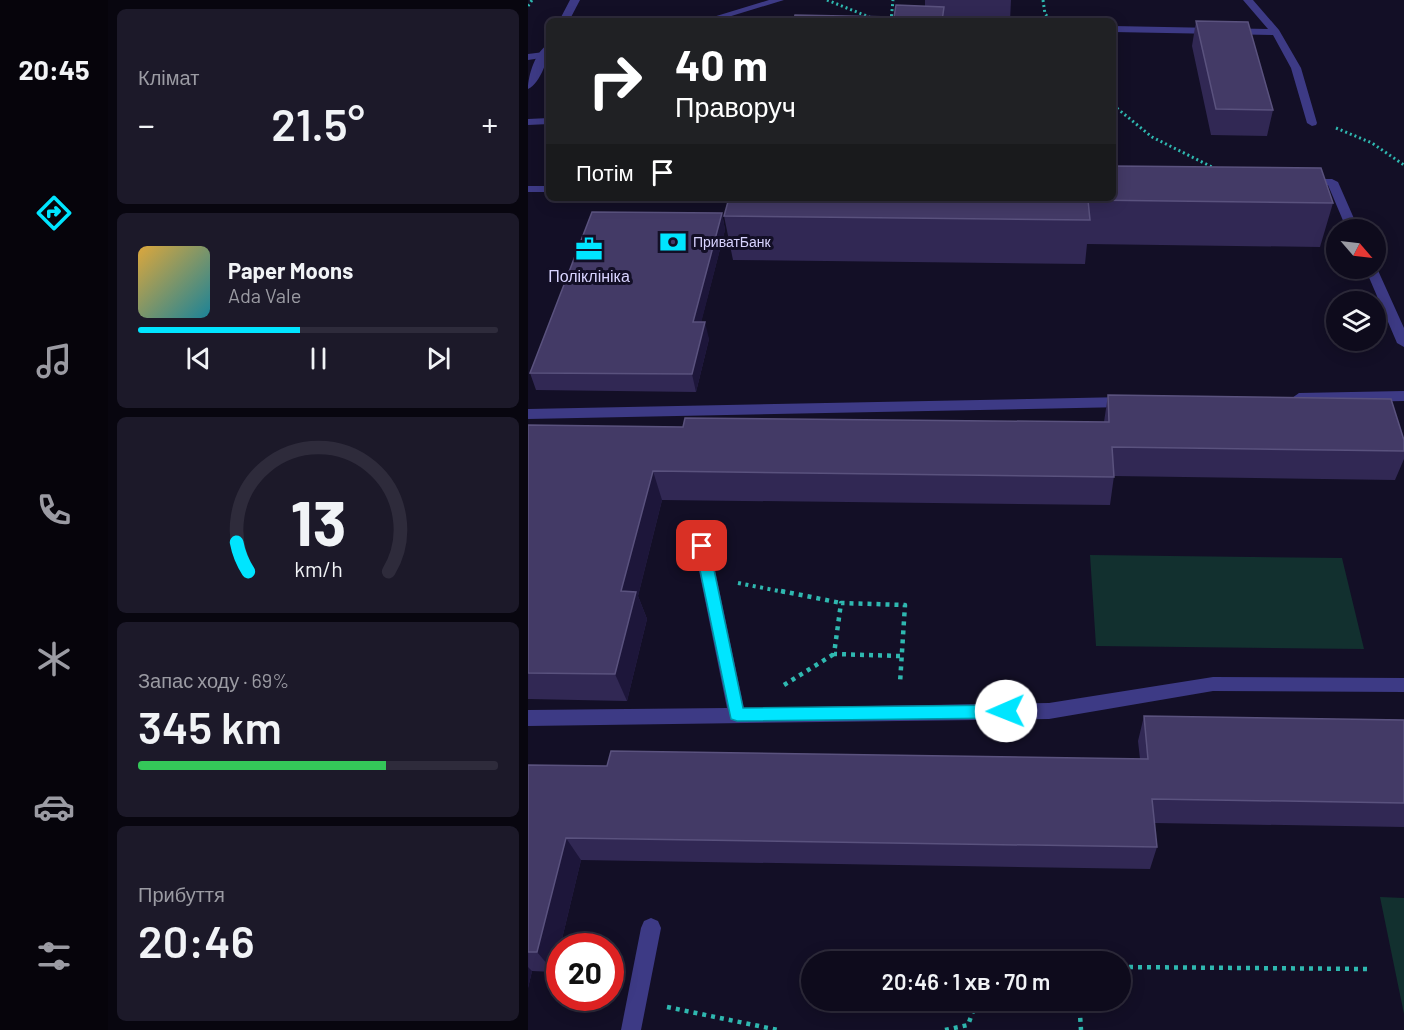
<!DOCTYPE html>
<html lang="uk">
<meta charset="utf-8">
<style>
body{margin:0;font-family:Barlow,sans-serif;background:#1c1929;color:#f1f3f6;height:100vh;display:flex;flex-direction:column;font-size:22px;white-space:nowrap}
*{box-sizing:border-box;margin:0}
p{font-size:20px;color:#9b9ba3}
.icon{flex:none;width:33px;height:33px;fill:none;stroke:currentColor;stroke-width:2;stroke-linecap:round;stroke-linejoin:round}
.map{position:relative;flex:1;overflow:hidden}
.side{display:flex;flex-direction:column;gap:9px;padding:9px;background:#08060f;width:420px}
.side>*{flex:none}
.top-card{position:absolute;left:18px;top:18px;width:570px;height:183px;border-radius:9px;box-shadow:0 3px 15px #0003,0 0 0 2px #2e2b3b;background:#202124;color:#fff;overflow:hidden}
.needle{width:39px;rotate:118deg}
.fabs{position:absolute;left:798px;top:219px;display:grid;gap:12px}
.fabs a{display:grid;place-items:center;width:60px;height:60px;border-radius:50%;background:#0e0b1c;box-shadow:0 3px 15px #0003,0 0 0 2px #2e2b3b;font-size:30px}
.speed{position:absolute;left:18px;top:933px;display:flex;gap:12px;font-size:30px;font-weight:700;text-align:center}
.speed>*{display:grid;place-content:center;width:78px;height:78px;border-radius:50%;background:#0e0b1c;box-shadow:0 3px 15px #0003,0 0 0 2px #2e2b3b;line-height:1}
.speed .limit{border:9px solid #d22;background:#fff;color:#111}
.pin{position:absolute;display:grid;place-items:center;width:51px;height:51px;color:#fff;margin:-26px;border-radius:12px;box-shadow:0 3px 9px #0006}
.me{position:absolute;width:66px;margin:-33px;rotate:269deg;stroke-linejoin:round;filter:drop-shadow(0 0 4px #0008)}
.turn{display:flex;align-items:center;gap:21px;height:126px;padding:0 30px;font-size:27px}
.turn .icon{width:78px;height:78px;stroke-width:2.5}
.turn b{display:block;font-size:42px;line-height:51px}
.then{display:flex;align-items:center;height:57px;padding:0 30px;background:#0003;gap:12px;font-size:22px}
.big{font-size:45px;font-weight:600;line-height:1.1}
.side .widget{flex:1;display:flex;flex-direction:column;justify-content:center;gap:9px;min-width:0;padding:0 21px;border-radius:9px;background:#1c1929}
.side .dial{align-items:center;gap:0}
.dial svg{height:156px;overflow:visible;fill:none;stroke:#2e2b3b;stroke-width:7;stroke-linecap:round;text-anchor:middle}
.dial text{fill:#f1f3f6;stroke:none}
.song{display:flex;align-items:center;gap:18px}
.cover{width:72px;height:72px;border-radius:9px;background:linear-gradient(135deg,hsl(40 70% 55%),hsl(190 70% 35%))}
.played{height:6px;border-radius:3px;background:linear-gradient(90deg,#00e5ff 45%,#2e2b3b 45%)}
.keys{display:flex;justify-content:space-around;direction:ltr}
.heat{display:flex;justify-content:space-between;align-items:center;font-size:33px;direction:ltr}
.charge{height:9px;border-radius:4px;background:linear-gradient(90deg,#34c759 69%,#2e2b3b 0)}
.trip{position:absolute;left:273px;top:951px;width:330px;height:60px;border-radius:30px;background:#0e0b1c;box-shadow:0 3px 15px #0003,0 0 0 2px #2e2b3b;font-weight:600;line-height:60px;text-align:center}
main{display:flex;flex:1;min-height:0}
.dock{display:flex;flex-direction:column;width:108px;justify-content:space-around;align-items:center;background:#06040b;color:#9b9ba3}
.dock .icon{width:42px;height:42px}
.dock .current{color:#00e5ff}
.dock b{font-size:27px;color:#f1f3f6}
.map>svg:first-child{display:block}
</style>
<main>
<nav class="dock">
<b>20:45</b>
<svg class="icon current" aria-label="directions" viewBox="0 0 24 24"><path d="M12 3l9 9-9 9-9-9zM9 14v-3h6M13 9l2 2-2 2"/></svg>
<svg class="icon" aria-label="music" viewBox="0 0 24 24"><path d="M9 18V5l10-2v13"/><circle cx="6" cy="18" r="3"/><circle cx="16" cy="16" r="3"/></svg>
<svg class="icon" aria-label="phone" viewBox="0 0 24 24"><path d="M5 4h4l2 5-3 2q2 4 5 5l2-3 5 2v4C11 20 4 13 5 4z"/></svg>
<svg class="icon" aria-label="climate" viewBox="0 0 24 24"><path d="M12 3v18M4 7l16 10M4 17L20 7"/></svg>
<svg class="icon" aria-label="car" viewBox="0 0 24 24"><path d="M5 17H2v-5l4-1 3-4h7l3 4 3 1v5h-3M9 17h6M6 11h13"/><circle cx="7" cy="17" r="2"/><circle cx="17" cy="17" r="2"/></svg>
<svg class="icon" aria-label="filters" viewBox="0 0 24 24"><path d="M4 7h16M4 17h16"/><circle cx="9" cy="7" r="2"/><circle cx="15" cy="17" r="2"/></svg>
</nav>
<section class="side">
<div class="widget"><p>Клімат</p>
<div class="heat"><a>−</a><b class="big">21.5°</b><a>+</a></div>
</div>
<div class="widget">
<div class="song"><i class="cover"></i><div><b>Paper Moons</b><p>Ada Vale</p></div></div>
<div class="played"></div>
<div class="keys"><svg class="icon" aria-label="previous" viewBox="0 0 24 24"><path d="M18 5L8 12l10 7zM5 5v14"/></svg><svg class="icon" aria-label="pause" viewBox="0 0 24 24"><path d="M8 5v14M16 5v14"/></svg><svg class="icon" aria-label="next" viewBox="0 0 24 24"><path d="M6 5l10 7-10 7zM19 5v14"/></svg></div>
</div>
<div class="widget dial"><svg viewBox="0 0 100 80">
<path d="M14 69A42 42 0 1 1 86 69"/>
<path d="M14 69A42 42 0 0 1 8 54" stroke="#00e5ff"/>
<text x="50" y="56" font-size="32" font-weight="700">13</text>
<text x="50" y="72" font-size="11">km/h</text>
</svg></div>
<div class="widget"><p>Запас ходу · 69%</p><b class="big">345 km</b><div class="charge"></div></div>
<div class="widget"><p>Прибуття</p><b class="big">20:46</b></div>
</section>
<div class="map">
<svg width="876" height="1030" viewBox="0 0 876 1030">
<rect width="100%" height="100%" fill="#130f26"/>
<path fill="#12302f" d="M562,555L814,558L836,649L568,646Z
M852,897L876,898V1014Z"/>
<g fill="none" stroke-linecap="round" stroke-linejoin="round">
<path stroke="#2fb8b0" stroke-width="3" stroke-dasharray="2 3" stroke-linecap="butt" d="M299,0L351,21
M515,0L517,14L524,21
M0,6L4,0
M363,21L365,0
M585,105L624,137L686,168
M808,128L844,143L876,165"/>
<path stroke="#2fb8b0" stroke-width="4" stroke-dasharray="3 4.5" stroke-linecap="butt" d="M210,583L261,593"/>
<path stroke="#2fb8b0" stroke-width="4.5" stroke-dasharray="4 5" stroke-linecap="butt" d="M253,591L313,603
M372,656L306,654L313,603L377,605L372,683
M256,685L306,654
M592,967L841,969
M551,1000L553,1030
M139,1007L250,1030
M417,1030L440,1025L449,1000"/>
<path fill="#3d3a85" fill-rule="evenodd" d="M241,0H256L187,21H172Z
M715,0H725L751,30L773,68L789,123L788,125L784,126L779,123L763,68L745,35L585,32V26L740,29Z
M21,118V124L0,125V119Z
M804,179L810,182L831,230H819L800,185H777L771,182L777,179Z
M0,186H21V192H0Z
M848,266L876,328V347L869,343L837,268H848Z
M876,391V401L771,403L764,398L771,393Z
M597,397L604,402L597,407L0,419V409Z
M174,540L179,542L182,546L216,708L521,703L685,677L876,678V692L685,691L521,719L0,726V710L199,708L166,546L169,542Z
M123,918L130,921L133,928L113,1030H93L113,928L116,921Z"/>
<path fill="#3d3a85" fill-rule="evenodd" d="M16,52L21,55L20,57L0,60V54Z"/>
<path fill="#3d3a85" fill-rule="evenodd" d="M42,0H52L41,21H31Z
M21,44C21,57 13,83 0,89C0,75 8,50 21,44Z"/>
</g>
<path fill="#312854" d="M397,0H483L482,21H230L266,19L366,17L397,6Z
M668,21L745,110L739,136L683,135L664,46Z
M585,198L805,203L792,247L559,244L557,264L205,260L196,216Z
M194,213L197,230L173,322L181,339L168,392L8,390L2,373Z
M580,395L876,440V459L867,480L586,476L582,505L134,500L110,596L119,619L99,701L0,699V425L155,427L576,422Z
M616,716L876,720V827L626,823L629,847L622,869L53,860L26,972L4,971L0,988V765L79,766L612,759L610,741Z"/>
<path fill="#1d163a" d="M194,213L197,230L169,339L165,322Z
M177,322L181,339L168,392L164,374Z
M125,471L134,500L110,596L119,619L99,701L87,674L93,591Z
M38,838L53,860L26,972L9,952Z
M0,967L4,971L0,988Z"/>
<path fill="#433a66" stroke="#5a527e" stroke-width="1.5" d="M368,5L416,7L414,21H230L231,18L266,19L267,15L366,17Z
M668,21L720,22L745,110L688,109Z
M585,166L793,168L805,203L560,200L562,220L196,216L201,198H585Z
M64,212L194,213L165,322H177L164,374L2,373Z
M580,395L863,399L876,440V451L584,447L586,477L125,471L93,591L108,592L87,674L0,673V425L155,427L157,418L581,422Z
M616,716L876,720V803L624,799L629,847L38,838L9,952H0V765L79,766L83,751L620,759Z"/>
<path fill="#00e5ff" stroke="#0095a6" stroke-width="1.5" d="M174,541L181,546L215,708L478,705L484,707L486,711L484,716L478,718L209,721L203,719L167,546Z"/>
<defs>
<symbol id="bank-bare" viewBox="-9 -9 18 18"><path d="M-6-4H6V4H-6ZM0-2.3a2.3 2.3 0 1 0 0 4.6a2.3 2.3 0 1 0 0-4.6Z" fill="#00e5ff" stroke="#130f26" stroke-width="2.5" paint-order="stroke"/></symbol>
<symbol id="office-bare" viewBox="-9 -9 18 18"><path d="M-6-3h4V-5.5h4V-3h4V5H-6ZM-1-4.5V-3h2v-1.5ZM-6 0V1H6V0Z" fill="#00e5ff" stroke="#130f26" stroke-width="2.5" paint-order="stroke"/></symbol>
</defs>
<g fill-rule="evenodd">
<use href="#bank-bare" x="126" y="223" width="38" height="38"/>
<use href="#office-bare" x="42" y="230" width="38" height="38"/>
</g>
<g text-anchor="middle" stroke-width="6" stroke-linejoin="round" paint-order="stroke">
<g font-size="14" fill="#d9d4ff" stroke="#130f26" text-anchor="start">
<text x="165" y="247">ПриватБанк</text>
</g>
<g font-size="16" fill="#d9d4ff" stroke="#130f26">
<text x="61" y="282">Поліклініка</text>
</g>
</g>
</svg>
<div class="fabs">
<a><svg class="needle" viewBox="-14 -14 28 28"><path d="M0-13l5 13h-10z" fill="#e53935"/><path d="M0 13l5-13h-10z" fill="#9b9ba3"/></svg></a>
<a><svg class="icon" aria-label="layers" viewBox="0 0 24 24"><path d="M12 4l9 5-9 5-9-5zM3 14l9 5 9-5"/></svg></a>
</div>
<div class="speed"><div class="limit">20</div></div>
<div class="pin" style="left:174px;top:546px;background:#d93025"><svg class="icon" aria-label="arrive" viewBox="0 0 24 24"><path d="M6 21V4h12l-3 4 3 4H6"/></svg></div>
<svg class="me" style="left:478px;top:711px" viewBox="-20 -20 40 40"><circle r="19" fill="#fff"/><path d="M0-13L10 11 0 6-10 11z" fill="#00e5ff"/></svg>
<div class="trip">20:46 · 1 хв · 70 m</div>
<div class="top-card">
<div class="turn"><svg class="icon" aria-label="right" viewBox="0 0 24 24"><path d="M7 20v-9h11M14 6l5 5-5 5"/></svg><div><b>40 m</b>Праворуч</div></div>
<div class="then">Потім<svg class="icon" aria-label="arrive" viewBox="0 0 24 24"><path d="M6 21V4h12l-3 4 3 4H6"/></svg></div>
</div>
</div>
</main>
